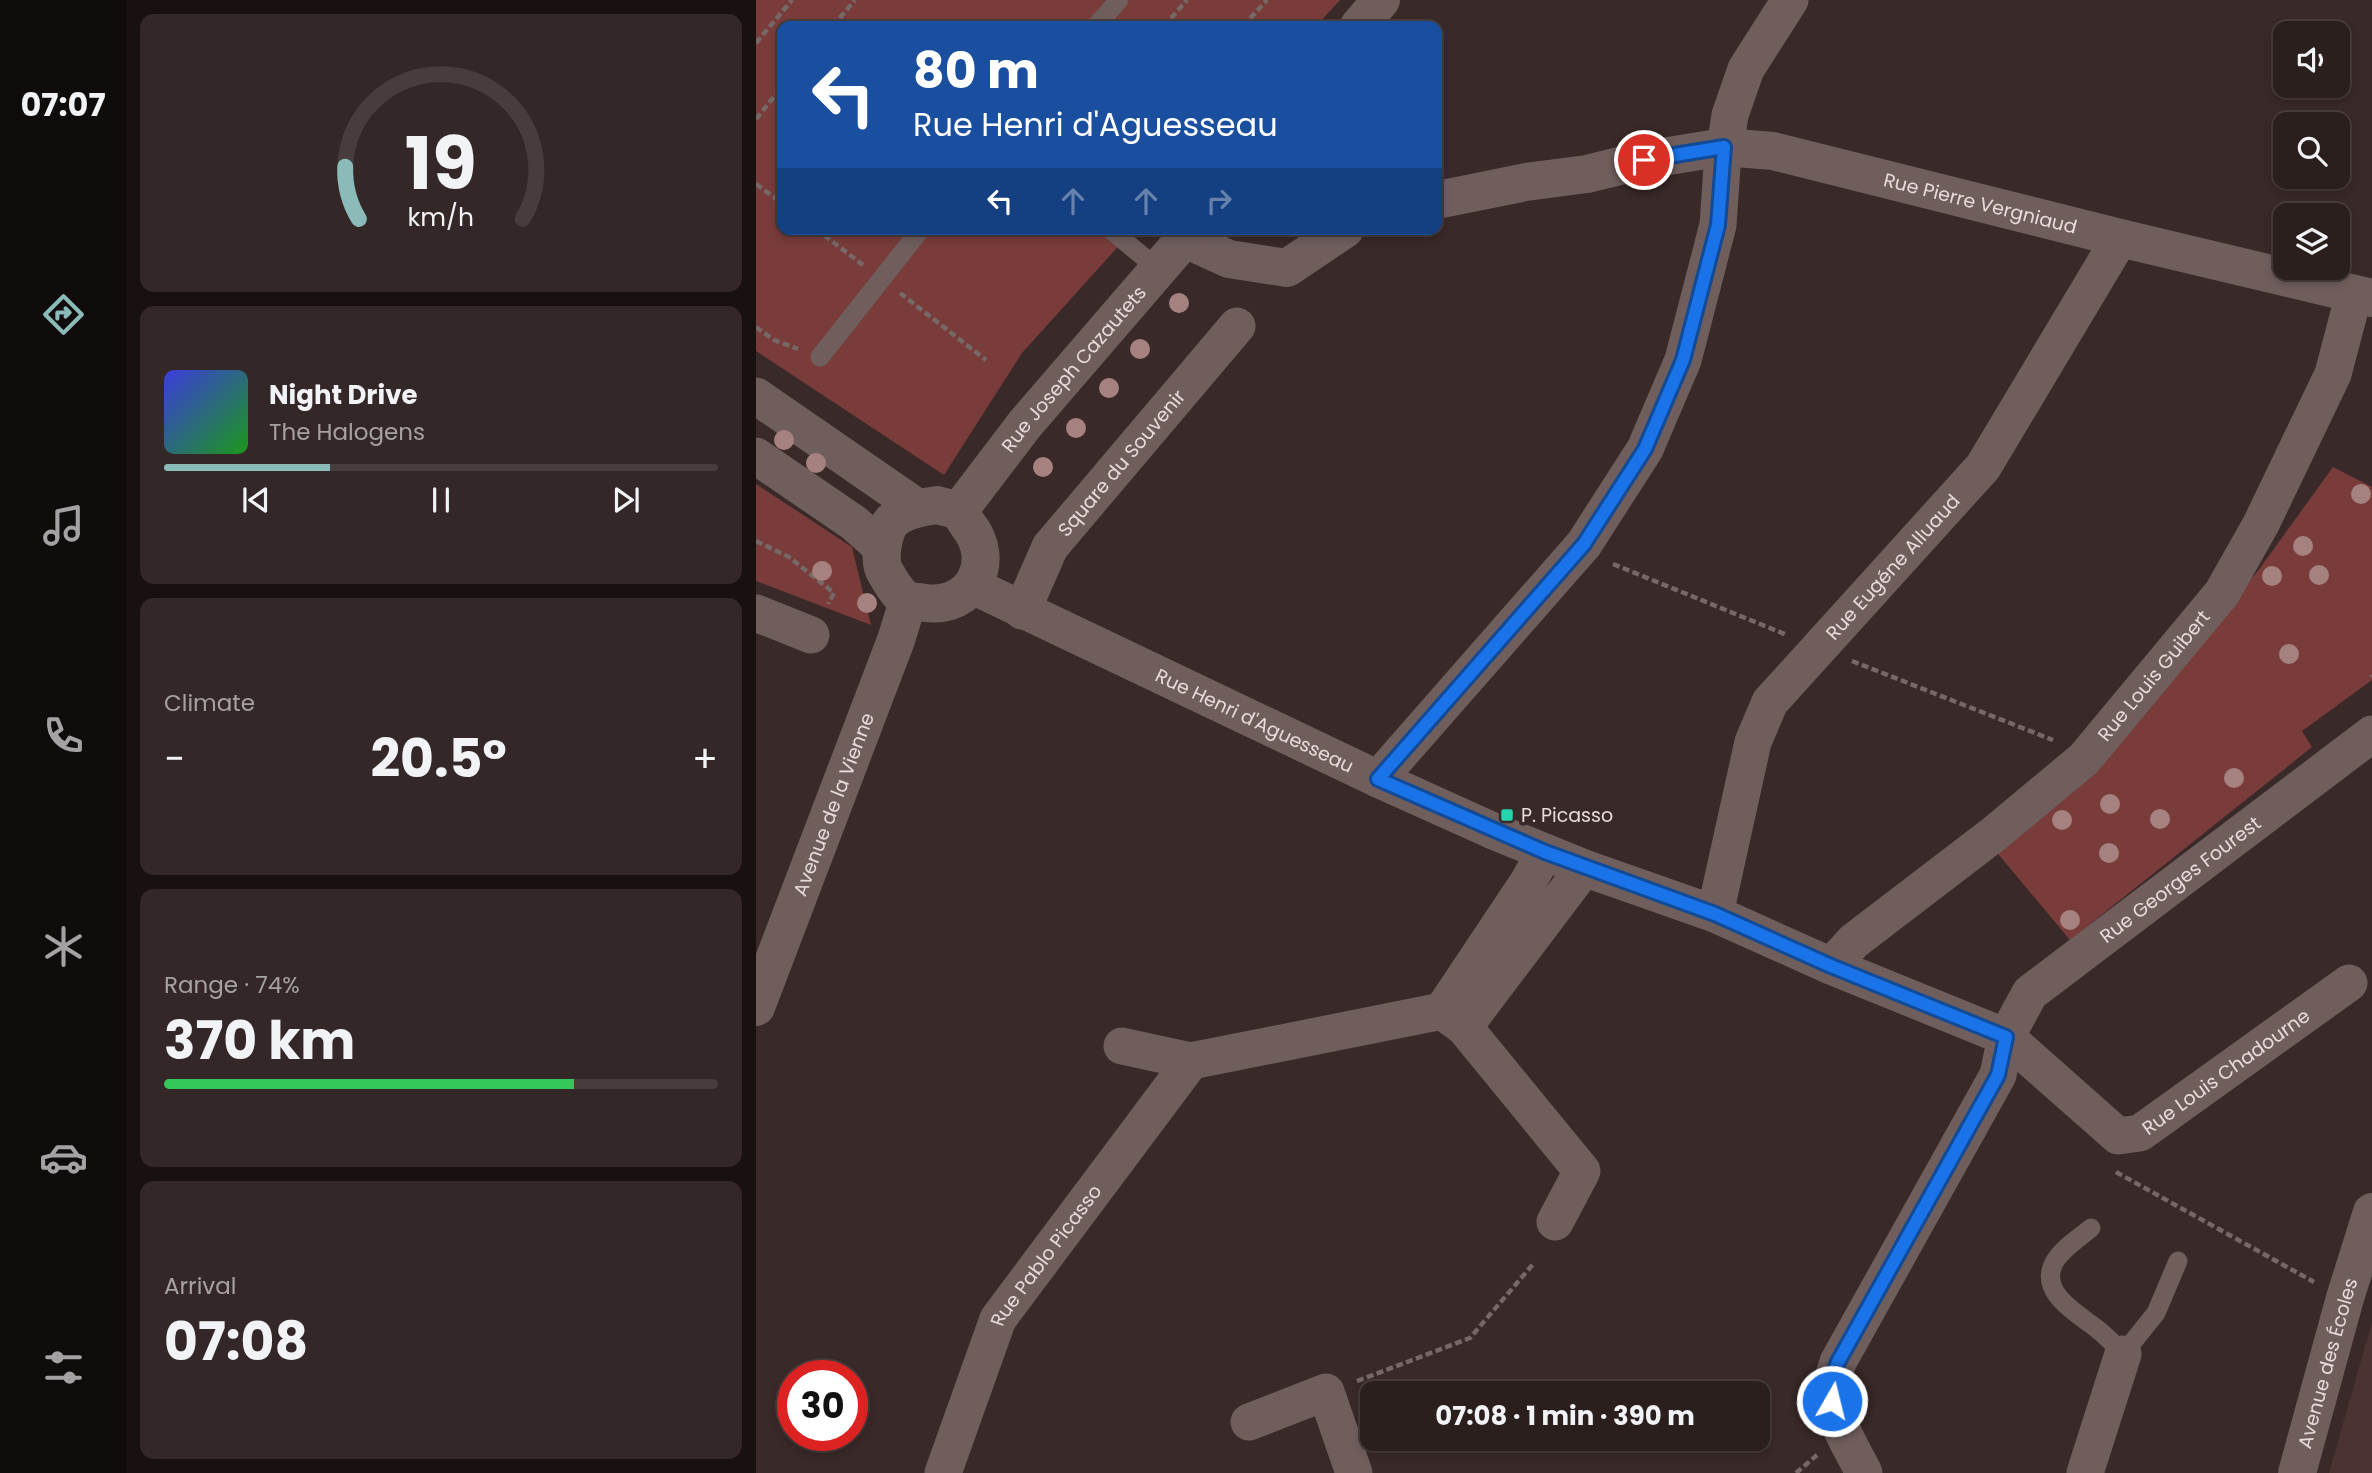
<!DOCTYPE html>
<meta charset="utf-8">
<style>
body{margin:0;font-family:Poppins,sans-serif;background:#332727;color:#f1f3f6;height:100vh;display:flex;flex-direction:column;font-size:26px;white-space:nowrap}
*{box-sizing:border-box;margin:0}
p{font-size:23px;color:#a6a2a4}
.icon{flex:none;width:38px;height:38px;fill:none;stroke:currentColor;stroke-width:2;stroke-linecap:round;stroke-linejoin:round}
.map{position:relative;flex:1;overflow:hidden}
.sheet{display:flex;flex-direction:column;gap:14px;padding:14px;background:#181110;width:630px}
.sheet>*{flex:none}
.hud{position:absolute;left:21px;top:21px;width:665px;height:214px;border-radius:14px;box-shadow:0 4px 10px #0003,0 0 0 2px #473d3c;background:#1a4fa0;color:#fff;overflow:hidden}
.controls{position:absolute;left:1517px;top:21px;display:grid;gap:14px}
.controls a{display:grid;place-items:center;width:77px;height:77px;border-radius:14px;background:#2b1f1e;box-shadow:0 4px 10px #0003,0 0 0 2px #473d3c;font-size:35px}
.speed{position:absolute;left:21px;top:1360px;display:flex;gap:14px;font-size:35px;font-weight:700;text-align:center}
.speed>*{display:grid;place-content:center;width:91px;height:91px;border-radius:50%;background:#2b1f1e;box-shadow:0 4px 10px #0003,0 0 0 2px #473d3c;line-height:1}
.speed .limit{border:10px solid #d22;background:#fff;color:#111}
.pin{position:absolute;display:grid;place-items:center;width:60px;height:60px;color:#fff;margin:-30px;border:4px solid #fff;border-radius:50%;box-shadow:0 2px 7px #0007}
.me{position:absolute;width:77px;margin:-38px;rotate:8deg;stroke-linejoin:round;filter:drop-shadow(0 0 5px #0008)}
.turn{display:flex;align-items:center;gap:24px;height:147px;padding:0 21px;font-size:32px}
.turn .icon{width:91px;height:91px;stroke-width:2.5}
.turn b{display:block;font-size:49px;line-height:60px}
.lanes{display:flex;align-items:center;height:66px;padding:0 21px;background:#0003;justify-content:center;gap:35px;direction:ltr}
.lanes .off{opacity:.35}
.big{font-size:52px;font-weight:700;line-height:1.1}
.sheet .widget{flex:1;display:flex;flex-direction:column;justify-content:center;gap:10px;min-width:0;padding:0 24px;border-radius:14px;background:#332727}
.sheet .dial{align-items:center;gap:0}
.dial svg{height:182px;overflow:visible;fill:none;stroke:#473d3c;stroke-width:7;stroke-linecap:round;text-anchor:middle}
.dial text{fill:#f1f3f6;stroke:none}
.song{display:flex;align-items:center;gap:21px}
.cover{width:84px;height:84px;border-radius:10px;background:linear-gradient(135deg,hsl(240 70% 55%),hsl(120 70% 35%))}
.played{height:7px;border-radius:4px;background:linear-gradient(90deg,#8bbbb9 30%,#473d3c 30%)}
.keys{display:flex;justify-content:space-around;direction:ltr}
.heat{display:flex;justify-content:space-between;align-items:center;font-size:38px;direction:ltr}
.charge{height:10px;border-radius:5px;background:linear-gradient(90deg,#34c759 74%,#473d3c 0)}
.trip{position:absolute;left:604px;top:1381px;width:410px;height:70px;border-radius:14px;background:#2b1f1e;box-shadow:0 4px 10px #0003,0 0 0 2px #473d3c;font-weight:700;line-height:70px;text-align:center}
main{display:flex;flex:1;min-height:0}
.dock{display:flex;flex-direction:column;width:126px;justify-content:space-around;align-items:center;background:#110c0c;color:#a6a2a4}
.dock .icon{width:49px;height:49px}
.dock .current{color:#8bbbb9}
.dock b{font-size:32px;color:#f1f3f6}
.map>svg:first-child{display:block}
</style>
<main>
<nav class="dock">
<b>07:07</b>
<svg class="icon current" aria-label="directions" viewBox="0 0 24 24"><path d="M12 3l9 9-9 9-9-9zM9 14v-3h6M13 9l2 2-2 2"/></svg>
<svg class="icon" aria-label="music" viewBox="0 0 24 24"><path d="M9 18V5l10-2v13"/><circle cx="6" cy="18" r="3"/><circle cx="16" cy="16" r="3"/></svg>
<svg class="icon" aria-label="phone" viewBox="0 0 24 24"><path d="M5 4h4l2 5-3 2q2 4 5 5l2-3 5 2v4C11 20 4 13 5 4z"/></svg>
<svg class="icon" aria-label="climate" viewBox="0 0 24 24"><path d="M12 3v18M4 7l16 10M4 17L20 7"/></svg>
<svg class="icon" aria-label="car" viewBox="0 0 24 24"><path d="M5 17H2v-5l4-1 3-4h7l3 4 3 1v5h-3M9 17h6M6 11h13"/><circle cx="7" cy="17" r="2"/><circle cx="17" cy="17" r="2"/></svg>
<svg class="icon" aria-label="filters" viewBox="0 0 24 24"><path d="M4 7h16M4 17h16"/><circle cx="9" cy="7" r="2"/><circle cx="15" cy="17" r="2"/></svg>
</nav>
<section class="sheet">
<div class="widget dial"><svg viewBox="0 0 100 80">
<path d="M14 69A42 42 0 1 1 86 69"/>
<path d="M14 69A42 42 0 0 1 8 46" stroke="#8bbbb9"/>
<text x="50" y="56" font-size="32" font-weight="700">19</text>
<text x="50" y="72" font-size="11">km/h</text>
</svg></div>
<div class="widget">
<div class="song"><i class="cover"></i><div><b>Night Drive</b><p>The Halogens</p></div></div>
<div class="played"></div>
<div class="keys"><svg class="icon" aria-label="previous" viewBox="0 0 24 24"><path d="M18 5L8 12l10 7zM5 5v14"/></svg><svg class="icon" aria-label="pause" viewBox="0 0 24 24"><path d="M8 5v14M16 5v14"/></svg><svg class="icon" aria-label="next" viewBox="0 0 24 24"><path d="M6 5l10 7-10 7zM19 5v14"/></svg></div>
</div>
<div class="widget"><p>Climate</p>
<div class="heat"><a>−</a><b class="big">20.5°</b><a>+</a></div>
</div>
<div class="widget"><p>Range · 74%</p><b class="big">370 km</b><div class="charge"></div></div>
<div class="widget"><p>Arrival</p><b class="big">07:08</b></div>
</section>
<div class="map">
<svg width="1616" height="1473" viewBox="0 0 1616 1473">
<rect width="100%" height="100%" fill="#392928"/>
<path fill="#4a3332" d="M1616,1322V1473H1573L1592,1406Z"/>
<path fill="#793c3a" d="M0,0H584L560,26H26V229H378L266,353L188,475L0,351Z
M1577,467L1616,487V680L1546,731L1556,747L1314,940L1238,849L1368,735L1504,568Z
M0,484L96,547L115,625L0,581Z"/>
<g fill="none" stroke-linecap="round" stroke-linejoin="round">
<path stroke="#766867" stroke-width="4.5" stroke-dasharray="7 3.5" stroke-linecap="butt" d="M77,26L99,0
M408,26L431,0
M487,26L511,0
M0,43L36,0
M0,119L26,87
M0,184L26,203
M60,229L107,265
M144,293L230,360
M0,327L18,340L42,349
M0,541L33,557L78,593L72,604
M857,564L1031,635
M1096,661L1297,740
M1615,677L1616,676
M1360,1172L1558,1282
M601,1381L714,1338L778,1263
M1040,1473L1061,1455"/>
<path stroke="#705e5d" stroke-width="19" d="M340,26L363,0
M354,229L402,269
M64,357L165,229
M1335,1228C1323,1238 1307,1248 1299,1261C1281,1291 1320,1313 1340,1328C1350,1336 1359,1345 1367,1354L1400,1313L1422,1261"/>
<g stroke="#705e5d" stroke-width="37">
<path d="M0,396L161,507"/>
<path d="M0,456L98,523L126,548"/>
<path id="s1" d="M217,586L622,779L735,830L828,868L959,914L1075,966L1250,1037L1362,1136L1384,1133L1593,983"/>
<path id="s2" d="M266,611L294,547L481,326"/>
<path d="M0,613L55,635"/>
<path d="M622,779L828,544L889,449L927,360L962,225L966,167L974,115L990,69L1034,0"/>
<path id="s3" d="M959,914L997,742L1014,702L1227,467L1364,238"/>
<path id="s4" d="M1075,966L1098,941L1238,834L1328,759L1466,593L1505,524L1577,374L1598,294"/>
<path d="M686,1011L708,1027L826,1171L799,1222"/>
<path d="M708,1027L828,868"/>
<path d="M366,1046L435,1061"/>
<path d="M493,1422L570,1392L598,1473"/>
<path id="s5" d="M187,1473L242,1319L435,1061L686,1011L772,882L789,852"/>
<path id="s6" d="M1108,1473C1089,1435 1066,1406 1082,1362L1242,1075L1250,1037L1274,993L1616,734"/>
<path d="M1329,1473L1367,1354"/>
</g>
<g stroke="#705e5d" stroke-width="38">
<path d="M603,26L625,0"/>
<path id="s7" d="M681,200L770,182L831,174L888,160L968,147L1017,151L1364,238L1616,298"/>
<path d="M429,239L473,259L531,268L589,229"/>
<path d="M181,505C187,507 197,508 202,512C206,515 209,521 212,525C241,561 217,609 169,603C165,602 158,602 153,601C142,596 135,582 129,572C122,561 127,531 136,521C148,510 166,507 181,505Z"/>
<path id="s8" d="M202,512L269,424L437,229"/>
<path id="s9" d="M0,1007L140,640L152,601"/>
<path id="s10" d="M1541,1473L1589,1298L1616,1212"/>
</g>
</g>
<g fill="#a5827f">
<circle cx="423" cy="303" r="10"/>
<circle cx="384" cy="349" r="10"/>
<circle cx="353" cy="388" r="10"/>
<circle cx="320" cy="428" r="10"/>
<circle cx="28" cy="440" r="10"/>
<circle cx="60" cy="463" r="10"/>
<circle cx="287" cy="467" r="10"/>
<circle cx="1605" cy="494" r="10"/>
<circle cx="1547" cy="546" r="10"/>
<circle cx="66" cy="571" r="10"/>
<circle cx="1563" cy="575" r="10"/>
<circle cx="1516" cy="576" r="10"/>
<circle cx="111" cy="603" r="10"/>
<circle cx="1533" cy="654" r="10"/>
<circle cx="1478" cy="778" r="10"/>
<circle cx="1354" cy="804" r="10"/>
<circle cx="1404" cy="819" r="10"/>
<circle cx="1306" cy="820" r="10"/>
<circle cx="1353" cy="853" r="10"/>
<circle cx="1314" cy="920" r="10"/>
</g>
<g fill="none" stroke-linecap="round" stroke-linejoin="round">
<defs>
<path id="route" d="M888,160L968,147L962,225L927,360L889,449L828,544L622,779L789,852L959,914L1075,966L1250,1037L1242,1075L1082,1362L1076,1378V1401"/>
</defs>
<use href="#route" stroke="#114b97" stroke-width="18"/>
<use href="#route" stroke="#1a73e8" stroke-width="12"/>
</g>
<rect fill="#24d5af" stroke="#392928" stroke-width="2.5" x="744" y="808" width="14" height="14" rx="3.5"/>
<g text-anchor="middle" stroke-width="7" stroke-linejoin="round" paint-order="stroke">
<g font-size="19" fill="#e7dcdb" stroke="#392928">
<text dy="7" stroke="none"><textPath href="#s7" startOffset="555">Rue Pierre Vergniaud</textPath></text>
<text dy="7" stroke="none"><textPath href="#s8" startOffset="184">Rue Joseph Cazautets</textPath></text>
<text dy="7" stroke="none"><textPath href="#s2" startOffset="180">Square du Souvenir</textPath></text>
<text dy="7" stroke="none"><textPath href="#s3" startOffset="402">Rue Eugéne Alluaud</textPath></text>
<text dy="7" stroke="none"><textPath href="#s4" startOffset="436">Rue Louis Guibert</textPath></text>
<text dy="7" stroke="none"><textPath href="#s1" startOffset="312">Rue Henri d'Aguesseau</textPath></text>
<text dy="7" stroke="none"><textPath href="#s9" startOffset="217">Avenue de la Vienne</textPath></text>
<text dy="7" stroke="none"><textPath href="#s6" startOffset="724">Rue Georges Fourest</textPath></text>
<text dy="7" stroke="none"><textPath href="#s1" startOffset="1405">Rue Louis Chadourne</textPath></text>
<text dy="7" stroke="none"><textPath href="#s5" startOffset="243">Rue Pablo Picasso</textPath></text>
<text dy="7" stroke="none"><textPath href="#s10" startOffset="114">Avenue des Écoles</textPath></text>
</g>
<g font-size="19" fill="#e7dcdb" stroke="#392928" text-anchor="start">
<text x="765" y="822">P. Picasso</text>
</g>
</g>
</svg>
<div class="controls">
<a><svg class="icon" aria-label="sound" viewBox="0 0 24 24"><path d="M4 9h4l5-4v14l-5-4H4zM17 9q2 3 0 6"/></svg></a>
<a><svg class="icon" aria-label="search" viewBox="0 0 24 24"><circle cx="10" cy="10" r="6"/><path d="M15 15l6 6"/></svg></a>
<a><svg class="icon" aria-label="layers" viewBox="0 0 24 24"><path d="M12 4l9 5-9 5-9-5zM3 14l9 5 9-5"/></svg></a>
</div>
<div class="speed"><div class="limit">30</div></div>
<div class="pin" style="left:888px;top:160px;background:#d93025"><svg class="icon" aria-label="arrive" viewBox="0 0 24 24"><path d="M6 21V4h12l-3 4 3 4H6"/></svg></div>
<svg class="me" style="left:1076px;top:1401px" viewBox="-20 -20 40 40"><circle r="17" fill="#1a73e8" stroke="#fff" stroke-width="3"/><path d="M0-11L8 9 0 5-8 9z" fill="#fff"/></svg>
<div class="trip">07:08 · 1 min · 390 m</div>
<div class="hud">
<div class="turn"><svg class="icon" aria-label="left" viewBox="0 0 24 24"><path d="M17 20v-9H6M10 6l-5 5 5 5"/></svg><div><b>80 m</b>Rue Henri d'Aguesseau</div></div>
<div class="lanes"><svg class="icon" aria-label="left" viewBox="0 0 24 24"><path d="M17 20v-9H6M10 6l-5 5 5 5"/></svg><svg class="icon off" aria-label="ahead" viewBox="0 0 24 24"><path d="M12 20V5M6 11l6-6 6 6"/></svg><svg class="icon off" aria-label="ahead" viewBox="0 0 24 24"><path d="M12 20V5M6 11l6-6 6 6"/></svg><svg class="icon off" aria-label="right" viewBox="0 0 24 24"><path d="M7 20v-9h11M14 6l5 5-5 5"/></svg></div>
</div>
</div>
</main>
